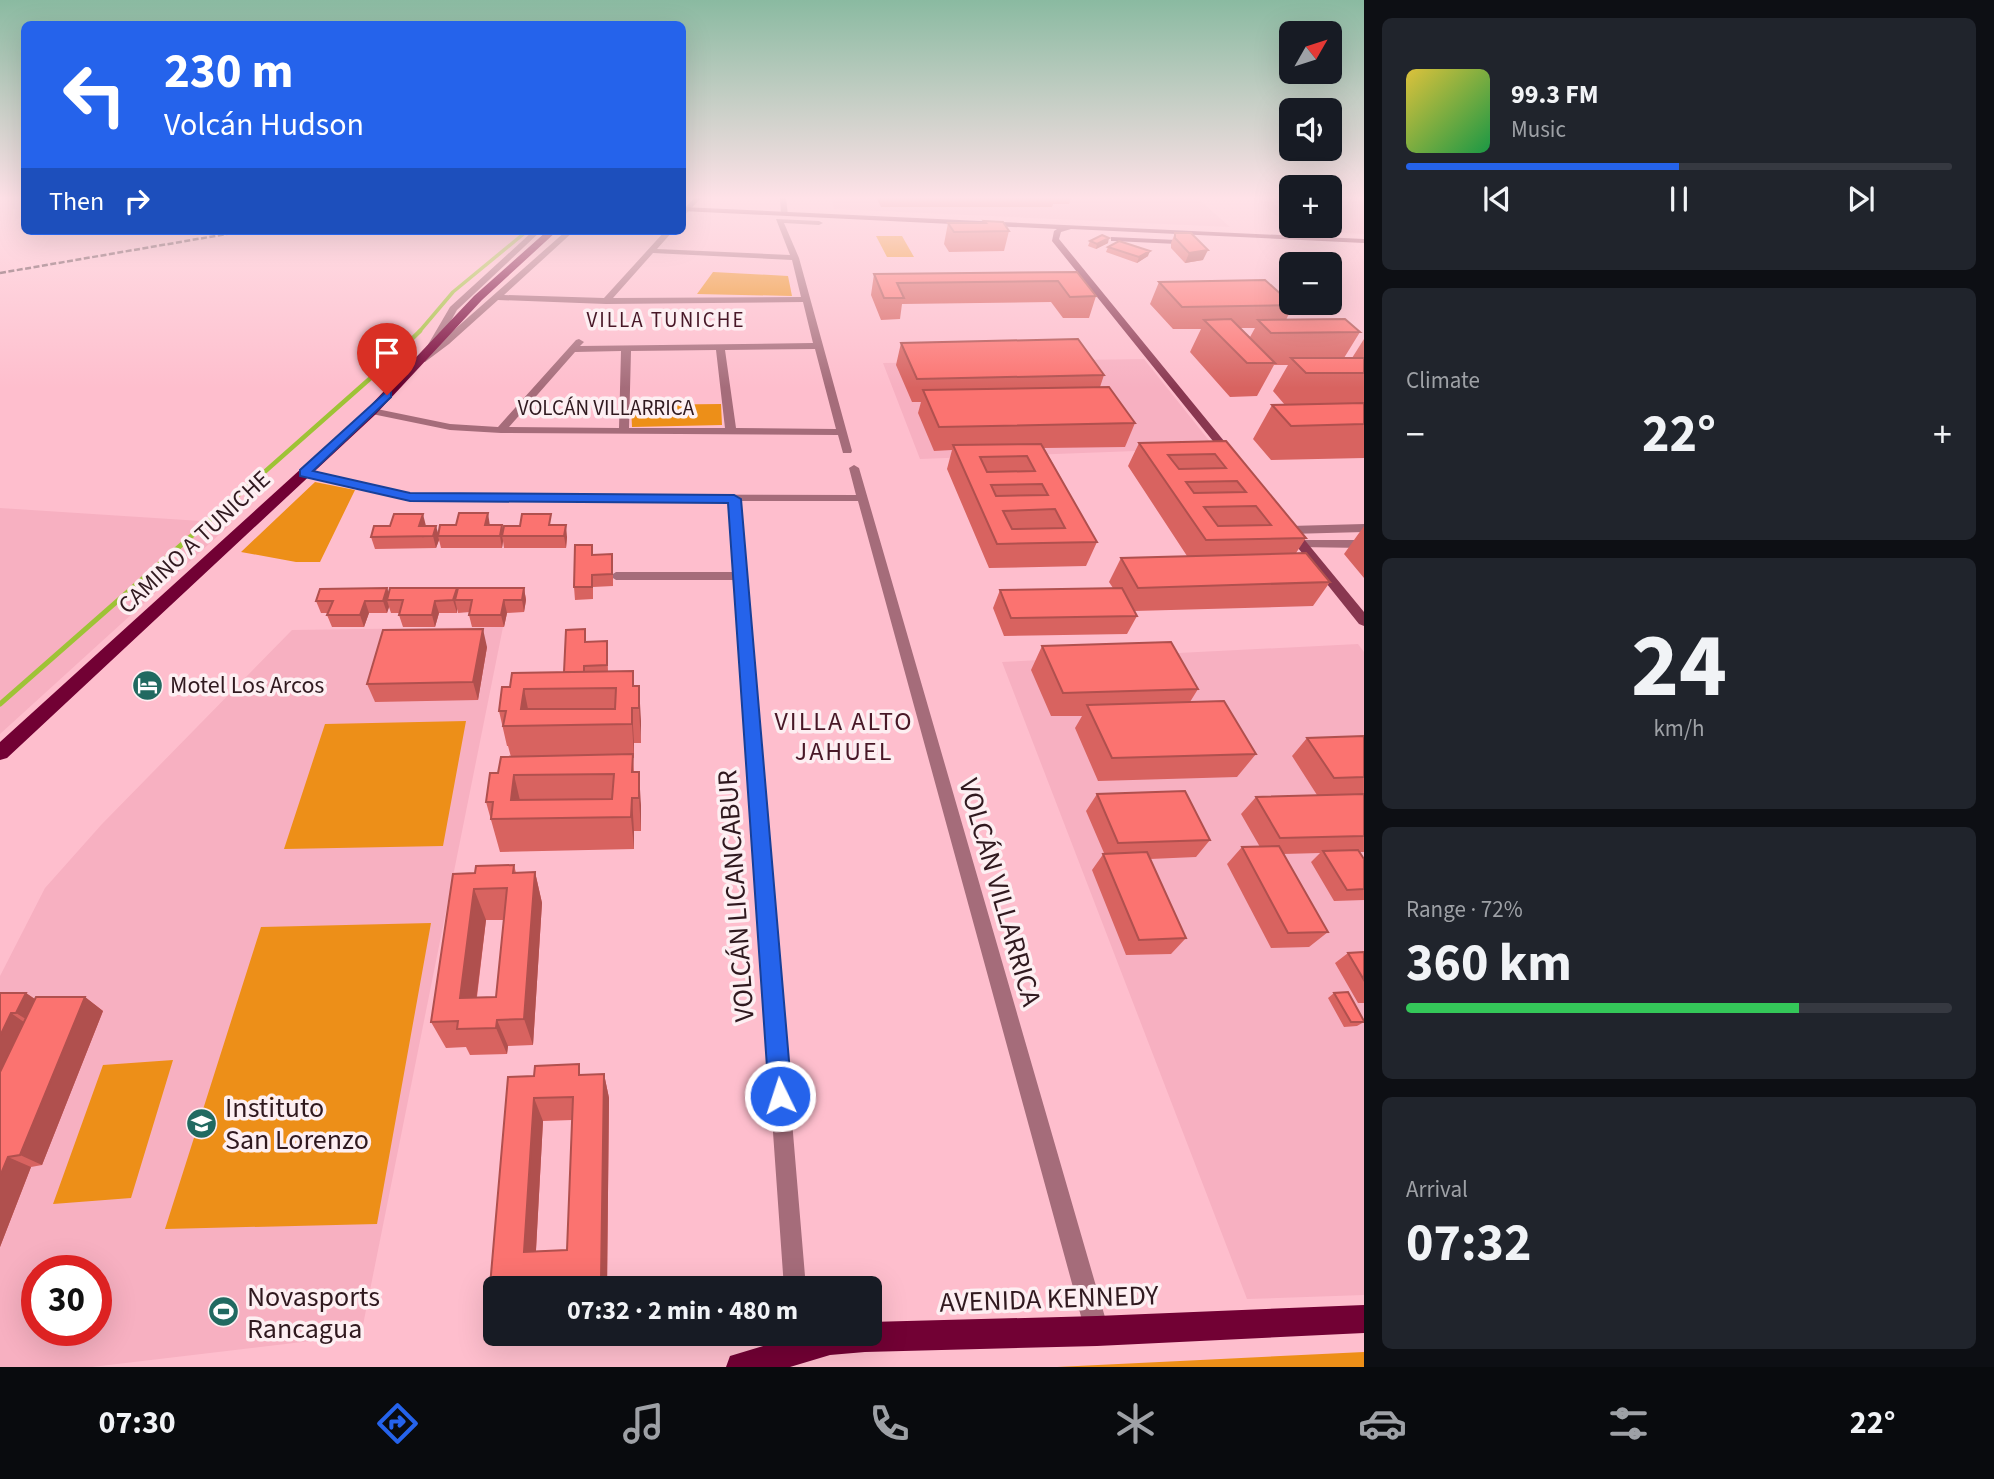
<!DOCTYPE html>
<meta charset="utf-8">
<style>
body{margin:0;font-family:"Source Sans 3",sans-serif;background:#20242c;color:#f1f3f6;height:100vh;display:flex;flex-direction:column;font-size:26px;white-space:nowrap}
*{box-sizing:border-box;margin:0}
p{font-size:23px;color:#9ea1a6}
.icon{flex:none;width:38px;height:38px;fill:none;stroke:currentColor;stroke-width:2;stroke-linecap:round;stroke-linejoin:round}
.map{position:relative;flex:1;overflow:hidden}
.panel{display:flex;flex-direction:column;gap:18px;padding:18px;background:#0d0f14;width:630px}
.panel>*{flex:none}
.guide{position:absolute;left:21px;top:21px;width:665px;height:214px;border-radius:10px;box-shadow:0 7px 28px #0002;background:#2563eb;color:#fff;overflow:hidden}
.needle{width:46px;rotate:51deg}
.buttons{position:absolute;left:1279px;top:21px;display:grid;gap:14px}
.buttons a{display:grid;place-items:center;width:63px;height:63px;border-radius:10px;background:#171b24;box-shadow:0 7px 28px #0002;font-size:35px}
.speed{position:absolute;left:21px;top:1255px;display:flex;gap:14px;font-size:35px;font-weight:700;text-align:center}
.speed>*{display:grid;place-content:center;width:91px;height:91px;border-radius:50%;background:#171b24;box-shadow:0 7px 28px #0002;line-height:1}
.speed .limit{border:10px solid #d22;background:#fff;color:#111}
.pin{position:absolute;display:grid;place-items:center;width:60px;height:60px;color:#fff;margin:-72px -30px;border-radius:50% 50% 50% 0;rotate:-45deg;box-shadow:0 0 7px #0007}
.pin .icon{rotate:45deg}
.me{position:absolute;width:77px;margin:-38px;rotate:356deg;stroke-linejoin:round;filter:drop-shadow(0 0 5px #0008)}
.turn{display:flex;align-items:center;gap:24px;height:147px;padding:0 28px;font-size:32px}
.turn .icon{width:91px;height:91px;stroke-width:2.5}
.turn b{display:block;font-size:49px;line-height:60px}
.then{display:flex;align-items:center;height:66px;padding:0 28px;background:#0003;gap:14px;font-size:26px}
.big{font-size:52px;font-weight:700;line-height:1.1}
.panel .tile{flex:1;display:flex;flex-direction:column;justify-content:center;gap:10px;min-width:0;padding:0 24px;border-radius:10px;background:#20242c}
.panel .dial{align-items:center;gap:0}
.dial b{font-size:91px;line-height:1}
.song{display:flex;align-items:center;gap:21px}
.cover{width:84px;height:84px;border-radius:10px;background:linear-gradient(135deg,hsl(50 70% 55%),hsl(140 70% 35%))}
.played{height:7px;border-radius:4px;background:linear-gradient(90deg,#2563eb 50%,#363941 50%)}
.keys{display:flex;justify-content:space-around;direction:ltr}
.heat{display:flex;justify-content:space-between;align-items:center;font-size:38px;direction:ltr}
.charge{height:10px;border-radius:5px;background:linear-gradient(90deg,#34c759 72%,#363941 0)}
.trip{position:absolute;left:483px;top:1276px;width:399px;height:70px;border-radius:10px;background:#171b24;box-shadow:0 7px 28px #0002;font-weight:700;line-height:70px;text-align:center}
.menu{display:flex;height:112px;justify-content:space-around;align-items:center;background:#090b0e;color:#9ea1a6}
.menu .icon{width:49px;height:49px}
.menu .on{color:#2563eb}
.menu b{font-size:32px;color:#f1f3f6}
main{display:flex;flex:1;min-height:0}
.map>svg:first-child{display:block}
</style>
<main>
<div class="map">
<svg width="1364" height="1367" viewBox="0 0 1364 1367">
<rect width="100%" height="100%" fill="#febecd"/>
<path fill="#f7b0c1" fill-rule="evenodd" d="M831,197H1196L1230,227L834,209Z
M1253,197H1291L1292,226H1330V197H1364V234L1296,231Z
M1144,359L1215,448L920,459L883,363Z
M0,508L232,523L0,734Z
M503,627L361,1335L92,1367H0V976L45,888L102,824L292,630ZM37,1270H96V1330H37Z
M1358,644L1364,652V1295L1247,1299L1002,662Z"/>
<path fill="#ed8f18" d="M876,236H902L914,257H887Z
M713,272L788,276L792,296L697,294Z
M721,404L722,425L632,427L631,405Z
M315,482L355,490L320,562H296L241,552Z
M466,721L443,846L284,849L325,724Z
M431,923L377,1224L165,1229L261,927Z
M173,1060L131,1198L53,1204L103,1065Z
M1364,1352V1367H1057Z"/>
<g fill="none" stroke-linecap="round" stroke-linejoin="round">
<path stroke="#9ec336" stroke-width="3.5" d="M419,332L453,292L527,231"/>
<path stroke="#9ec336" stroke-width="4.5" d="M227,505L382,368L420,331"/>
<path stroke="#9ec336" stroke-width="5" d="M0,704L229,503"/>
<path fill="#a56c7a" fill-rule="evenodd" d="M695,197H702L682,218V211Z
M780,197H786L788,216L781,214Z
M776,219L819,221L823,223L819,225L784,223L799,258L852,451L851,453H843L838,435L501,433L450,430L372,414L367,411L372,408L450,424L498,427L576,340L579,339L584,342L580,346L813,343L803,302L606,304L498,300L449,344L425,362L417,360L429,350L426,348L450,307L533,231H541L457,310L438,344L566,231H574L504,295L604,298L665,231H673L657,249L790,255ZM653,253L792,260L801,297L613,298ZM815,349L836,429L736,428L725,350ZM716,350L725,428H629L631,351ZM621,351L619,428L509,427L575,352Z
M854,465L859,468L1109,1331L1105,1339L1097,1343L1089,1339L1085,1331L858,501H740L806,1288H784L734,580H616L610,576L616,572H733L728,501L410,500L304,476L299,473L304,470L410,494L856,495L849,468Z
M1364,524V532L1290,534L1284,530L1290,526Z
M1302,540H1364V548L1298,547L1296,544L1298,541Z"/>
<path fill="#893750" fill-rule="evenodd" d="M682,207L1364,239V243L1071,229L1061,232L1059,239L1233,452L1234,454L1229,457L1225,456L1052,241L1054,231L1057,229L682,211Z
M1111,237L1177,240L1181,242L1177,244L1114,241H1111Z
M1290,526L1294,527L1364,612V626L1359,624L1286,533V527Z"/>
<path fill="#720134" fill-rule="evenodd" d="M547,231H557L482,300L376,414L7,758L0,760V742L368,408L474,296Z
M1364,1305V1333L1097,1346L865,1352L830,1355L790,1367H726L730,1356L803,1334H870V1322L1097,1316Z"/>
<path stroke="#492d34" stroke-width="2.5" stroke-dasharray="6 2.5" stroke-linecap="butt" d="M0,273L244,231"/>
</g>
<path fill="#d86360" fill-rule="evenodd" d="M876,197H1071L1069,204H1053L1052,207H881Z
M984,221L1009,231L1004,251L949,252L944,244L948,223H984Z
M1175,233L1203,260L1185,263L1171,248V243Z
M1090,241L1108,243L1096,249L1088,246Z
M1108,247L1148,256L1137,263L1106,252Z
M1077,272L1096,296L1089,318H1063L1051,302L902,304L900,319L881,320L871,295L874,274Z
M1159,282L1293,305L1286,320L1360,332L1344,358H1352L1364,339V458L1271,460L1253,439L1272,405H1285L1273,391L1288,365H1274L1257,396L1230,397L1190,352L1201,329H1173L1150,304ZM1240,328H1255L1250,337Z
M901,343L1104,375L1100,387L1135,423L1125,447L1044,448L1097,542L1086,566L989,568L947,469L952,450L934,451L918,413L921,402H912L896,365Z
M1226,441L1306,538L1296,553L1330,582L1313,606L1134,611L1137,616L1127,634L1004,636L993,608L1000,590L1113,588L1109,582L1121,558L1187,556L1128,466L1139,443Z
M490,525L503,532L552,525L567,537L566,548H504L503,541L502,548H441L439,540L436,548L375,549L371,537L426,526L438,534Z
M1364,526V578L1344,554Z
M592,545L593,555L613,566V586L593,587V599L575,600L574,587Z
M387,588L389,594L524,588L526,600L524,612L507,613L504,627H472L469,615L470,612L458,613L457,609V613H439L435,627H403L399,615L400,613H391L389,607L387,613H369L364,627H332L327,615L328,613H321L316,601Z
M607,641L608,672L634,686H639L641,743H634V758H633L634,772L641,806V831H634V849L500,852L486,802L498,773L511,757L508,746H507L499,711L510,687L564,672L586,642Z
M1042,646L1198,689L1190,702L1256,754L1237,777L1098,781L1075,728L1082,716H1051L1031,670Z
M487,647L478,700L375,702L367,684Z
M1364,736V852H1359L1364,859V900L1334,901L1311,862L1320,853L1283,854L1328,932L1309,947L1271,948L1227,864L1242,847H1260L1241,814L1256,797L1317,795L1292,756L1307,738Z
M1097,794L1210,840L1196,857L1150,859L1186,938L1171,954L1126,955L1092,870L1104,853L1086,811Z
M514,865L516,873L535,872L542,903L533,1045L508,1046L507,1054L470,1055L466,1047L446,1048L431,1022L475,873ZM486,920H504L496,997H477Z
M1364,952V1003H1358L1335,963L1348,953Z
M0,993H26L35,999L85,997L103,1011L42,1165L31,1167L0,1247Z
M1334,993L1364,1022L1357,1026L1344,1027L1328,998Z
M604,1074L609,1098L607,1288H495V1291L490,1286L508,1077ZM572,1120L567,1250L536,1251L543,1121Z"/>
<path fill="#b0504e" d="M1109,238L1108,243L1096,249L1097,244Z
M1208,250L1203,260L1185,263L1189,253Z
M1150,251L1148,256L1137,263L1139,257Z
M488,513L490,526L488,537L485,525Z
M423,514L426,526L423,538L419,526Z
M502,525L504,536H502L503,541L502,548L500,536Z
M566,525L567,537L566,548L564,536Z
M436,526L439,536H438L439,540L436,548L433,536Z
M387,588L391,600H387L389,607L387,613L383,601Z
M457,588L460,600H455L457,609V613L453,600Z
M524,588L526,600L524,612L522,600Z
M504,600L507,613L504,627L501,615Z
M365,601L369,613L364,627L360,615Z
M435,601L439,613L435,627L432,615Z
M483,629L487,647L478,700L473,682Z
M639,686L641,721V743L639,708Z
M524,689L531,724L521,709Z
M632,708L634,743V758L632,724Z
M639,772L641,806V831L639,798Z
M514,775L522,809L511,800Z
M632,798L634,831V849L631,817Z
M535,872L542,903L533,1045L524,1019Z
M474,889L486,920L473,1025L460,998Z
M26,993L46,1007L37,1026L16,1013Z
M85,997L103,1011L42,1165L20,1155Z
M11,1013L31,1027L0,1097V1036Z
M497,1020L508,1046L507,1054L496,1028Z
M604,1074L609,1098L607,1288H604L601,1281Z
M534,1098L543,1121L535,1267L524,1252Z
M8,1157L31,1167L0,1247V1176Z"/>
<path fill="#fb7370" stroke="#b0504e" stroke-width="2" fill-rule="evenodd" d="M984,221L1003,222L1009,231L954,232L948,223H986Z
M1175,233H1191L1208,250L1189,253L1175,238Z
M1102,235L1109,238L1097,244L1090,241Z
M1119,241L1150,251L1139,257L1108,247Z
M1077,272L1096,296L1070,297L1058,281L897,283L904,298H884L874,274Z
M1265,280L1293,305L1182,307L1159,282Z
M1231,319L1275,363H1247L1204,320Z
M1345,319L1360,332L1271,333L1258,320Z
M1078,339L1104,375L917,379L901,343Z
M1291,358H1364V373H1306Z
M1109,387L1135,423L939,427L923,390Z
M1364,403V424L1291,426L1272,405Z
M1226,441L1306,538L1206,540L1139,443ZM1215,454L1226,468L1179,469L1168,455ZM1237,481L1246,492L1194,493L1186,482ZM1256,506L1271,525L1218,526L1204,507Z
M1041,444L1097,542L997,544L953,445ZM1027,456L1035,471L987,472L980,457ZM1042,484L1048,495L996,496L991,485ZM1055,509L1065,528L1012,529L1003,511Z
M459,513H488L485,525H502L500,536H438L440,525H456Z
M394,514H423L419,526H436L433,536L371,537L374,526H390Z
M522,514H551L549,525H566L564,536H502L504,526H520Z
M575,545H592V555L612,554V574L592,575V587H574Z
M1306,553L1330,582L1138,588L1121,558Z
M387,588L383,601H365L360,615H327L333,601H316L320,589Z
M390,588H457L453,600L435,601L432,615H399L403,600H387Z
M458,588H524L522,600H504L501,615H469L472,600H455Z
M1122,588L1137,616L1011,618L1000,590Z
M483,629L473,682L367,684L383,630Z
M585,629V642L607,641V665L584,666V672H564L566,630Z
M1171,642L1198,689L1063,693L1042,646Z
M633,671V686H639V708H632V724L503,726L506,711H499L502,687H510L512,673ZM616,688L615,709H521L524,689Z
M1224,701L1256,754L1112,758L1087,705Z
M1364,736V777L1334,778L1307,738Z
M633,754L632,772H639V798H632L631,817L491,819L493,802H486L490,773H498L501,757ZM614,774L612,799L511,800L514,775Z
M1185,791L1210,840L1118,843L1097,794Z
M1364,794V836L1280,838L1256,797Z
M1279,846L1328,932L1288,933L1242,847Z
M1358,850L1364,859V889L1347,890L1323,851Z
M1147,852L1186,938L1139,940L1103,854Z
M514,865L513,873L535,872L524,1019L497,1020L496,1028L457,1029L458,1021L431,1022L453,874L475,873L476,866ZM507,888L496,997L460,998L474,889Z
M1364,952V980L1348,953Z
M1348,992L1364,1021V1022H1351L1334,993Z
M0,993H26L16,1013H11L0,1036Z
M36,997H85L20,1155L8,1157L0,1176V1072Z
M579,1064V1075L604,1074L601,1281L569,1283V1288H522V1284L490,1286L508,1077L534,1076L535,1066ZM573,1097L567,1250L524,1252L534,1098Z"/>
<linearGradient id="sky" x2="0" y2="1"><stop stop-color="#8abaa1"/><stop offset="0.51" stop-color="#ffe2e8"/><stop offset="1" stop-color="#ffe2e8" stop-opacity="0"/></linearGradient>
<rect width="1364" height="388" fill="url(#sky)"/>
<path fill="#2563eb" stroke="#184099" stroke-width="2" d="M387,391L391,392V397L313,471L410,493L734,495L741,499L792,1096L788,1104L780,1108L772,1104L769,1096L728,503L410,501L300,476V470Z"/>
<defs>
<symbol id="hotel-disc" viewBox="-11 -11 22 22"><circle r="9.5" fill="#216a61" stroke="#fdeff2"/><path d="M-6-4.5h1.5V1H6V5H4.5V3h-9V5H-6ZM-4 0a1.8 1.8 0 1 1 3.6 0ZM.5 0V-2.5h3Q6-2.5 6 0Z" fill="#fff"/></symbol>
<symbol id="school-disc" viewBox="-11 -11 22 22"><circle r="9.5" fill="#216a61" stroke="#fdeff2"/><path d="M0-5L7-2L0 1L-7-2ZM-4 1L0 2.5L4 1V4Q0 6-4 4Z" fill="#fff"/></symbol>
<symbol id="stadium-disc" viewBox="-11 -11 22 22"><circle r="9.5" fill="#216a61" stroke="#fdeff2"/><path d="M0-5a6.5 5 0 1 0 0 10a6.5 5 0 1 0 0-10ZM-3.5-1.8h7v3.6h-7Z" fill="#fff"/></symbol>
</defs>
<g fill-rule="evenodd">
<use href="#hotel-disc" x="130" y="668" width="35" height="35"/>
<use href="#school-disc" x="184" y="1106" width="35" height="35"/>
<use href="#stadium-disc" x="206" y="1294" width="35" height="35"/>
</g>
<g text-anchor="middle" stroke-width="7" stroke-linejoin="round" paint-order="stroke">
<g font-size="21" letter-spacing="2" fill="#481827" stroke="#fdeff2">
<text x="666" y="327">VILLA TUNICHE</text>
</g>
<g font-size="21" fill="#30191f" stroke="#fdeff2">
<text x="606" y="415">VOLCÁN VILLARRICA</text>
</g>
<g font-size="24" fill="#30191f" stroke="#fdeff2">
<text transform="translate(194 542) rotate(-43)" y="8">CAMINO A TUNICHE</text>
</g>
<g font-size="24" fill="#30191f" stroke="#fdeff2" text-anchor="start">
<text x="170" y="693">Motel Los Arcos</text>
</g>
<g font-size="26" letter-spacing="2" fill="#481827" stroke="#fdeff2">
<text x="844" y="730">VILLA ALTO<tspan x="844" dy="30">JAHUEL</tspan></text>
</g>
<g font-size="28" fill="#30191f" stroke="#fdeff2">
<text transform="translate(1001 892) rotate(74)" y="10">VOLCÁN VILLARRICA</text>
<text transform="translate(735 896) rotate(-94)" y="10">VOLCÁN LICANCABUR</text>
<text transform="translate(1049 1298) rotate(-2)" y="10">AVENIDA KENNEDY</text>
</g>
<g font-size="28" fill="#30191f" stroke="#fdeff2" text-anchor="start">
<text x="225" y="1117">Instituto<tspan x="225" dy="32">San Lorenzo</tspan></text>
<text x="247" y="1306">Novasports<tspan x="247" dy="32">Rancagua</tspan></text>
</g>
</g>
</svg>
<div class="buttons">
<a><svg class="needle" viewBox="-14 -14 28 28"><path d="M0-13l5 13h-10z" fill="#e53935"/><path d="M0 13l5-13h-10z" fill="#9ea1a6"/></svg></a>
<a><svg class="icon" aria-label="sound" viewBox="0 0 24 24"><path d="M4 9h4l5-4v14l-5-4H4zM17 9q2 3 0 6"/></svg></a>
<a>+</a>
<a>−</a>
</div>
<div class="speed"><div class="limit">30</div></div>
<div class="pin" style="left:387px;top:395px;background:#d93025"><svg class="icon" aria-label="arrive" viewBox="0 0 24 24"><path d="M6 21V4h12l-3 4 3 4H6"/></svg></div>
<svg class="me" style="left:780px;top:1096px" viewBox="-20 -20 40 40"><circle r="17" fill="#2563eb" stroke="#fff" stroke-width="3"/><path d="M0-11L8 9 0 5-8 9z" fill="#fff"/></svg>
<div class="trip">07:32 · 2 min · 480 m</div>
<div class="guide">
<div class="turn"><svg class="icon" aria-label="left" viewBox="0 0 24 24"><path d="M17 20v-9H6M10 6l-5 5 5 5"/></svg><div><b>230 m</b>Volcán Hudson</div></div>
<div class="then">Then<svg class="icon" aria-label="right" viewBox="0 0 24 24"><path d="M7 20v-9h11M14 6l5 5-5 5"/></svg></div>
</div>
</div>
<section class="panel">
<div class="tile">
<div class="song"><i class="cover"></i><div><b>99.3 FM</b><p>Music</p></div></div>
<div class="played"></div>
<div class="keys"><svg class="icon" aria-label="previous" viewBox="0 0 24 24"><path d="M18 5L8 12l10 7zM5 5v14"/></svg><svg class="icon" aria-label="pause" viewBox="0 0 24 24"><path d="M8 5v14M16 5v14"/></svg><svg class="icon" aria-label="next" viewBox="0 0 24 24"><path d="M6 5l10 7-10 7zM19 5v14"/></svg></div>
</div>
<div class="tile"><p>Climate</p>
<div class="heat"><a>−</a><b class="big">22°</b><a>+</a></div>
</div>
<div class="tile dial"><b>24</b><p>km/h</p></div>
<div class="tile"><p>Range · 72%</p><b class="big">360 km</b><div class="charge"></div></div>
<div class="tile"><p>Arrival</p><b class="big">07:32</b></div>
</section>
</main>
<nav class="menu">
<b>07:30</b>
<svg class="icon on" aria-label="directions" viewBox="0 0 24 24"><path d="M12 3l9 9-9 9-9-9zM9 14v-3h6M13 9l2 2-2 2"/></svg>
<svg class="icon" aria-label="music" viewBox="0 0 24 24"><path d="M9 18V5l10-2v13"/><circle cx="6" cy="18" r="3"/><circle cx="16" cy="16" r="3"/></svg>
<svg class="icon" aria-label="phone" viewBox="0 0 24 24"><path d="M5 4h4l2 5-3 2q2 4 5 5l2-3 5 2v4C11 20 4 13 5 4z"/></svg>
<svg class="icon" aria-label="climate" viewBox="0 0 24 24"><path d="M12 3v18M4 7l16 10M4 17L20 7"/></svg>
<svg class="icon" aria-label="car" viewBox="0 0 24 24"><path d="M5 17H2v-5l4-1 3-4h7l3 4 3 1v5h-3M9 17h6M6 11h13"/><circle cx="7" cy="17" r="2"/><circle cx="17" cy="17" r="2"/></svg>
<svg class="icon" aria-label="filters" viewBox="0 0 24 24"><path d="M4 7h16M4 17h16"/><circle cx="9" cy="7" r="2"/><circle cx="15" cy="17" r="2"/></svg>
<b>22°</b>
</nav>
